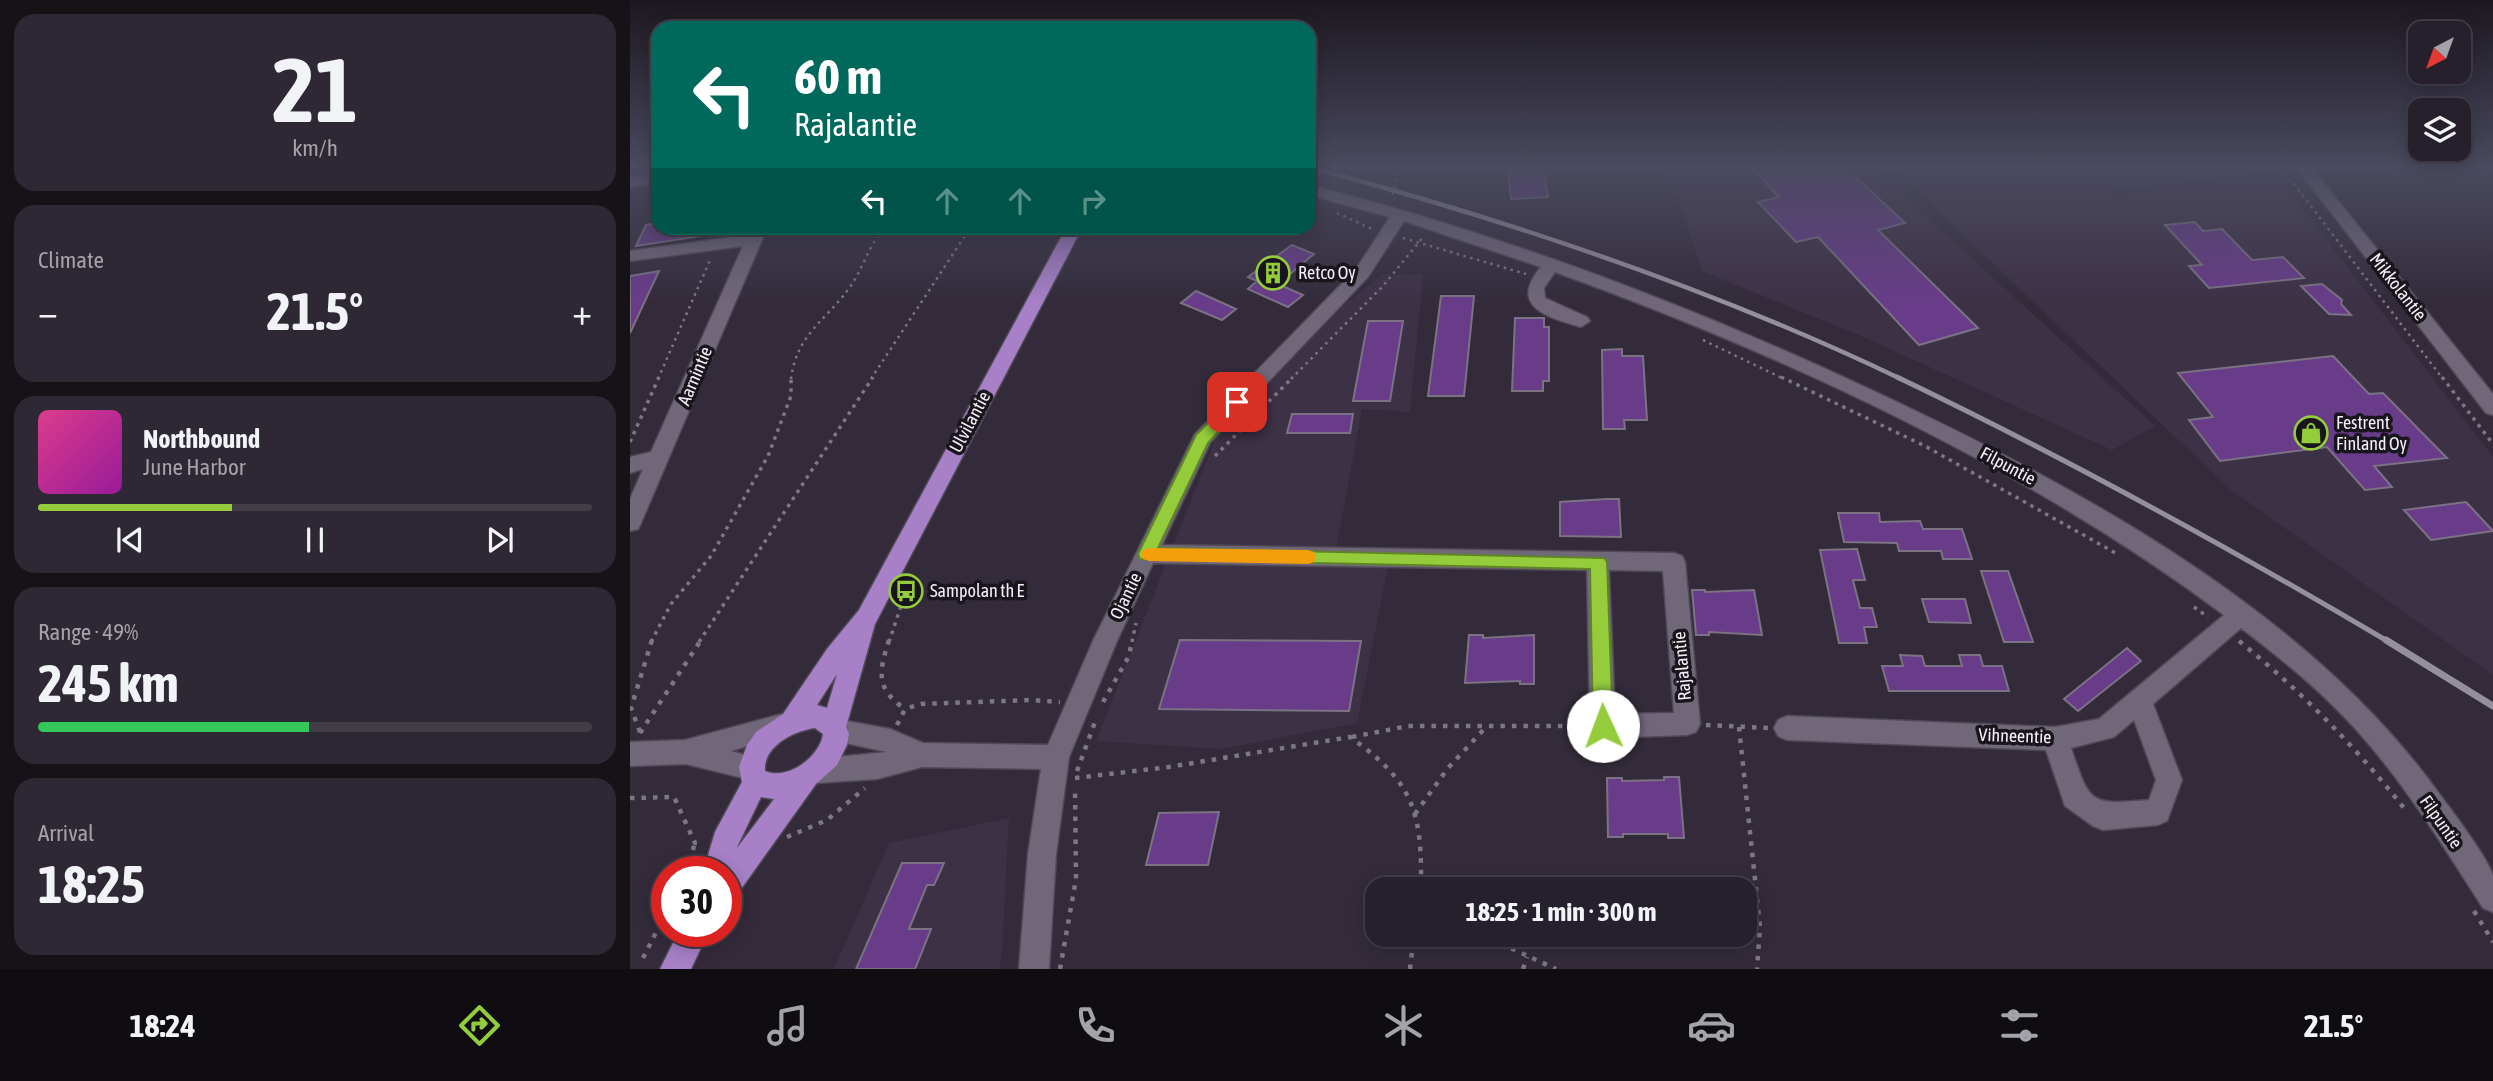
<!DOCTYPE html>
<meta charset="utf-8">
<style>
body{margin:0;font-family:"Asap Condensed",sans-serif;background:#2e2834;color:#f1f3f6;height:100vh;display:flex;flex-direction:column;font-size:26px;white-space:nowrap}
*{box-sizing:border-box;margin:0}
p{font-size:23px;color:#a4a3a9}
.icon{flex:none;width:38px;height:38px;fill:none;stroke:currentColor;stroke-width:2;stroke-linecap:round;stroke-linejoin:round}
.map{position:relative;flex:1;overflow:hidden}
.drawer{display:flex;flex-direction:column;gap:14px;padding:14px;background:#151218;width:630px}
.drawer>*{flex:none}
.hud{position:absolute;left:21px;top:21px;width:665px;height:214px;border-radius:21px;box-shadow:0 4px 18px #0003,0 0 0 2px #423e48;background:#00695c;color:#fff;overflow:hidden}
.needle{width:46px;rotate:221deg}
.fabs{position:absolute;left:1778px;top:21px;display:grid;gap:14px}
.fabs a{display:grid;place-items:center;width:63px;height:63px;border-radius:14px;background:#26202c;box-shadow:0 4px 18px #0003,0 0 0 2px #423e48;font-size:35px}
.speed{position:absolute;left:21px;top:856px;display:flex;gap:14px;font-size:35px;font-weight:700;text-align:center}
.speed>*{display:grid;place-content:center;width:91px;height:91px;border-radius:50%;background:#26202c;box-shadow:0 4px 18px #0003,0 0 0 2px #423e48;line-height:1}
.speed .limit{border:10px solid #d22;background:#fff;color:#111}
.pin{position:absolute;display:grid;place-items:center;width:60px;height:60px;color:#fff;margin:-30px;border-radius:14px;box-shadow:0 4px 10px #0006}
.me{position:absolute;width:77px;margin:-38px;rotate:358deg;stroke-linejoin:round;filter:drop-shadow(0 0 5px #0008)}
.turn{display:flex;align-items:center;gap:24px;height:147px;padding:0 28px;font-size:32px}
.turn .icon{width:91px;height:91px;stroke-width:2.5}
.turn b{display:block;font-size:49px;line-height:60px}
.lanes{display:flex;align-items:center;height:66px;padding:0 28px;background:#0003;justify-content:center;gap:35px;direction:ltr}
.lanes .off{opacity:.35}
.big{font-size:52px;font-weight:700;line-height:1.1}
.drawer .tile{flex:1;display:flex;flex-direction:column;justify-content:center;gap:10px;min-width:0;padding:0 24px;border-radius:21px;background:#2e2834}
.drawer .dial{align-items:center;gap:0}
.dial b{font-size:91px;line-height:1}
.song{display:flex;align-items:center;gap:21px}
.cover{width:84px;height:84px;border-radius:10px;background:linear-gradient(135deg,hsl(330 70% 55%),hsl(300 70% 35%))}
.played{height:7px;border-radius:4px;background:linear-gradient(90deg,#94cc3c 35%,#423e48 35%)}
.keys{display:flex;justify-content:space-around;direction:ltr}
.heat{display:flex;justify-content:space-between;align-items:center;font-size:38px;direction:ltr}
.charge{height:10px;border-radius:5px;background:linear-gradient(90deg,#34c759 49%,#423e48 0)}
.trip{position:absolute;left:735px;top:877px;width:392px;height:70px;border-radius:21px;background:#26202c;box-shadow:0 4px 18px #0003,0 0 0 2px #423e48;font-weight:700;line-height:70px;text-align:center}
.dock{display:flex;height:112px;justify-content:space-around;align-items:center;background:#0f0d12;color:#a4a3a9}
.dock .icon{width:49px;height:49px}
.dock .on{color:#94cc3c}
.dock b{font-size:32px;color:#f1f3f6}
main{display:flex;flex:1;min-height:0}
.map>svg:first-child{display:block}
</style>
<main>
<section class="drawer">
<div class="tile dial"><b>21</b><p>km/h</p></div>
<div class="tile"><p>Climate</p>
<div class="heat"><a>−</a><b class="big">21.5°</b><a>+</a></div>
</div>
<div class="tile">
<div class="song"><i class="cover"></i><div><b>Northbound</b><p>June Harbor</p></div></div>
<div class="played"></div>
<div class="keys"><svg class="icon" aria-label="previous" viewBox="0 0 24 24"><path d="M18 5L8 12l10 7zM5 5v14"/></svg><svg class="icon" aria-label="pause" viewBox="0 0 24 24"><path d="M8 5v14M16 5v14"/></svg><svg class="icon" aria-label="next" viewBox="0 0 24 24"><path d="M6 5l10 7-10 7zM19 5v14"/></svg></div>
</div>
<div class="tile"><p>Range · 49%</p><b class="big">245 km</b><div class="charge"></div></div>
<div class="tile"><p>Arrival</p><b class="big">18:25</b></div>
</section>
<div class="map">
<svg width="1863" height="969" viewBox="0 0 1863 969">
<rect width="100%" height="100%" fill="#332b3a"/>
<path fill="#3d3146" d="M1038,167H1242L1525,426L1482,450L1231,336L1072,271Z
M1266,167H1456L1483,196L1647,175L1863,457V675L1601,490L1316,219Z
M1463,167H1643L1647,171L1486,192Z
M753,274L793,275L780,412L732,409L703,566H758L727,723L590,749L466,741L585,440L711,307Z
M379,818L372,950L369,969H204L259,843Z"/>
<path fill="#683c89" stroke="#7b7284" stroke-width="2" d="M890,167H913L918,197L881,199L878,172L891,171Z
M1121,167H1209L1222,179L1227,178L1275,223L1248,230L1348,328L1289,345L1188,237L1166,242L1128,202L1149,197Z
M1565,222L1573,231L1592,229L1622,260L1653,257L1674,278L1579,288L1559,266L1572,265L1535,225Z
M28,223V228H70L71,236L6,246L16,225Z
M662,245L684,254L648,284L673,295L658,307L618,289L627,281L618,277Z
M29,271L0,333V276Z
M1692,284L1712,300L1711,304L1721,315L1699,314L1671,286Z
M566,291L606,309L592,320L551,303Z
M811,296H844L834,396H798Z
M885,318H914V327H919V381H913V391H882Z
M738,321H773L760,401H723Z
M992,349V356H1013L1017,420H994L995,429H973L972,350Z
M1703,356L1739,394L1753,393L1817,458L1744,466L1762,487L1735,490L1697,447L1590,461L1559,420L1583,417L1548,373Z
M662,414H723L720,433H657Z
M977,499H989L991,537L930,536V502Z
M1836,502L1863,531L1801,540L1774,510Z
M1208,513H1249L1250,522L1290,521L1293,529H1332L1342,559H1313L1311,551H1269L1267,543L1214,542Z
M1227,549L1235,580H1223L1230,608H1242L1247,627H1234L1237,643H1209L1190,550Z
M1351,571H1378L1403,642H1374Z
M1062,590H1075V592L1124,590L1132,635L1079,632V635H1066Z
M1292,599H1335L1341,623L1299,622Z
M839,635H853V638L904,635V684H890V681L835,683Z
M550,640L731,641L719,711L529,709Z
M1497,648L1511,661L1448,711L1434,699Z
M1270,655L1292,656L1295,666H1332L1329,655H1350L1353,666H1372L1379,691H1259L1252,666H1273Z
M1034,777H1049L1054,838H1038V834H993V837H978L977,778H992V781L1034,780Z
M589,812L578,865H516L529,813Z
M272,863H314L304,885H297L279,929H301L285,969H226Z"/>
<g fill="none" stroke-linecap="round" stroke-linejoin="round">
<defs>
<path id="minor" d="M1666,167H1681L1863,394V415L1856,413Z
M28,173V183L0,187V177Z
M679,185C876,235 1065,307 1248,393C1444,485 1668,606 1799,780C1811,796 1861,861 1863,876C1863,887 1863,901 1863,912L1853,908C1815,849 1777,787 1730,734C1695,694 1653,660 1611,628L1523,704L1552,780L1537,821L1528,825L1473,830L1463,826L1435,806L1416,750L1157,740L1148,736L1144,728L1148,720L1157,716L1425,727L1469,719L1594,615C1397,468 1155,355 925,272L914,288L915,298L957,317L960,321L951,327C916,317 878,306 911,267L774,221L738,277L580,443L532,545L1044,553L1052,556L1055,562L1070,724L1066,732L1057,735L973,738L964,734L960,726L957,570L523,563L487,641L439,757L426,854L419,969H389L398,854L411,769L292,767L247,779L186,783L177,780L173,771L177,762L186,759L257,752L197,739L193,731L197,723L206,719L260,729L293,743L418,745L463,641L565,434L726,269L760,217L679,195ZM979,570L1033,571L1044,713L985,714ZM1504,720L1526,780L1519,800C1459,805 1460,804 1441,748L1484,737Z
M121,228H137L11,523L8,529L0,531V499L13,469L0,473V457L21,452L113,246L0,261V251L118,235Z
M152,714L161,717L165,725L161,733L101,751L130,759L134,768L130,777L121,780L56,764L0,766V742L55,740Z"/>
<path id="major" d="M436,228H452L245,624L216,727L219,734L217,745L207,765L186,784L106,896L96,900V872H73L85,832L112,782L109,767L117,745L126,732L153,714L197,649L229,610ZM207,674L197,708L187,705ZM185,728L193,734C190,757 157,781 135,771C133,746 164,731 185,728ZM131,797L144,799L107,848L108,845Z
M49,931H79L61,969H30Z"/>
</defs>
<use href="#minor" stroke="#4f4855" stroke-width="3"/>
<use href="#major" stroke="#4f4855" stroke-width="3"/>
<path stroke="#7d7684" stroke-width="2.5" stroke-dasharray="2.5 4.5" stroke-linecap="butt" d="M762,167L768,177L762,197L765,199
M1651,167L1813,379
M707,213L742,229
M773,238L896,274
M1073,340L1154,379
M28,379L81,258
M161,379C167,332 198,320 222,284C234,266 239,244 255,228
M241,379L340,228
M661,379L753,286L794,236"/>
<path stroke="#7d7684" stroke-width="3.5" stroke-dasharray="3.5 5" stroke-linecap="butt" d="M1151,377L1295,446L1489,555
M1812,377L1863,444
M0,442L29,377
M585,456L663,377
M1564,607L1578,617
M21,642L41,604L81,556L138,456L161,396V377
M69,642L243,377
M259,642L276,591
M502,642L506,623"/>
<path stroke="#7d7684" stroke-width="4.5" stroke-dasharray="4.5 7" stroke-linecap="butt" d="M259,640C249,672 245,688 275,709
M1609,641C1672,692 1727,748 1777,812
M473,702L499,656L502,640
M267,725L275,709L291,704L401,700L430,702
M1076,725L1139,728
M1109,727L1130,927L1127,969
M10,732L1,708L22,640
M10,733L71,640
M722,737L778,726H951
M447,771L465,722
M445,778L539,767L720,737C785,783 792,813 791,889
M0,798L44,797L65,843H72
M785,814L818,768L857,726
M157,837L197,820L235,788
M56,872L65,843
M1844,911L1863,942
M850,934L926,969
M13,958L37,911
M430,969L446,879L445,789
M780,969L784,934
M893,969L897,957"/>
<use href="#minor" fill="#706779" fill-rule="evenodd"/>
<use href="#major" fill="#a780c8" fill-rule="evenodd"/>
<path stroke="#958e9b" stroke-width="4.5" d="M679,167C882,221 1081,288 1271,379"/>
<path stroke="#958e9b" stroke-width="5" d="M1267,377C1436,458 1598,547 1759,642"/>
<path stroke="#958e9b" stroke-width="7" d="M1756,640L1863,706"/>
</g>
<linearGradient id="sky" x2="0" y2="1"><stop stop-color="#1c1820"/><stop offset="0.55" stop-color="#4a4a60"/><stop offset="1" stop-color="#4a4a60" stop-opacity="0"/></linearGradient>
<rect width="1863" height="302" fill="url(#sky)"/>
<path fill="#94cc3c" stroke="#608527" stroke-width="2" d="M607,397L615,402L578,443L528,548L974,558L977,562L983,726L980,732L973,734L966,732L963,726L960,569L510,559L508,554L566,435L602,399Z"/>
<path fill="#f59e0b" d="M519,548L678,550L684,552L686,557L684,562L678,564L519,561L513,559L511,554L513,550Z"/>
<defs>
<symbol id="building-ring" viewBox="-11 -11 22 22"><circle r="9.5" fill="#19151c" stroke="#94cc3c" stroke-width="1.5"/><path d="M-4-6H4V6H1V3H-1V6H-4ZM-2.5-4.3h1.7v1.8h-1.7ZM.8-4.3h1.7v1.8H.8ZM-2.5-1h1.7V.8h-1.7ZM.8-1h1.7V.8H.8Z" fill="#94cc3c"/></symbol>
<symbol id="shop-ring" viewBox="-11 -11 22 22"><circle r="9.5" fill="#19151c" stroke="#94cc3c" stroke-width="1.5"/><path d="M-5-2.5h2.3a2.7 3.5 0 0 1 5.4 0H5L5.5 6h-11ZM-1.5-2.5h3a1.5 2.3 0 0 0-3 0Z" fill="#94cc3c"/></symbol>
<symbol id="bus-ring" viewBox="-11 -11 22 22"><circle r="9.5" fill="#19151c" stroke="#94cc3c" stroke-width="1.5"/><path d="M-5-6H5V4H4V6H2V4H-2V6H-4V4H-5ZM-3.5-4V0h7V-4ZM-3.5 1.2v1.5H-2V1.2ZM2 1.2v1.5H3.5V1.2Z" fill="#94cc3c"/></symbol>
</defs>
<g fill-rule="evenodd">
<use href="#building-ring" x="624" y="254" width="38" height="38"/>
<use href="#shop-ring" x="1662" y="414" width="38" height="38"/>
<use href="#bus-ring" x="257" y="572" width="38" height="38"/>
</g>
<g text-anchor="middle" stroke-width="7" stroke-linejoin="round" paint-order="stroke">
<g font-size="18" fill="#f5effa" stroke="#19151c" text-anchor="start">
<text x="668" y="279">Retco Oy</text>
<text x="1706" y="429">Festrent<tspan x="1706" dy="21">Finland Oy</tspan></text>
<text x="300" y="597">Sampolan th E</text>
</g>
<g font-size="18" fill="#f5effa" stroke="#19151c">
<text transform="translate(1768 287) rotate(52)" y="6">Mikkolantie</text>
<text transform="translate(65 376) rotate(-67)" y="6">Aarnintie</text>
<text transform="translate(340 422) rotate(-62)" y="6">Ulvilantie</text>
<text transform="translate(1378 466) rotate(28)" y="6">Filpuntie</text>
<text transform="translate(496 596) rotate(-64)" y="6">Ojantie</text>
<text transform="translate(1052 666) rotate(-95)" y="6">Rajalantie</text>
<text transform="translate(1385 736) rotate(2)" y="6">Vihneentie</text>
<text transform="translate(1811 822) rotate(55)" y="6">Filpuntie</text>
</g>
</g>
</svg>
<div class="fabs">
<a><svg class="needle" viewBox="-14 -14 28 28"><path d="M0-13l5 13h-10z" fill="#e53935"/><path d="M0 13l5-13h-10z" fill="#a4a3a9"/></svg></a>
<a><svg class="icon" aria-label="layers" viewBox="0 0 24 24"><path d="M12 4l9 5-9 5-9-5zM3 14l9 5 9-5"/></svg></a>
</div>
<div class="speed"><div class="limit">30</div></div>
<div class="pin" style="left:607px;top:402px;background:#d93025"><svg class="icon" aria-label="arrive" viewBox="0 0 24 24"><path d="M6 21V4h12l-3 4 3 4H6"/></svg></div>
<svg class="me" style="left:973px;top:726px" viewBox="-20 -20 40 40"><circle r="19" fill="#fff"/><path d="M0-13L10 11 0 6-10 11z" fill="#94cc3c"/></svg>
<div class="trip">18:25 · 1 min · 300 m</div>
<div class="hud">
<div class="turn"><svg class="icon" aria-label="left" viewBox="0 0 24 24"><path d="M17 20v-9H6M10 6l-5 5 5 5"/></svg><div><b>60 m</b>Rajalantie</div></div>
<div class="lanes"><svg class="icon" aria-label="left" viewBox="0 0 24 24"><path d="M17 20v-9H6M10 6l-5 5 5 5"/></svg><svg class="icon off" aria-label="ahead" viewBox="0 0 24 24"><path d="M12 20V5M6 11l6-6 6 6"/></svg><svg class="icon off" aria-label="ahead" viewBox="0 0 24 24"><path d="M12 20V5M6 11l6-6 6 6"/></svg><svg class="icon off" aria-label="right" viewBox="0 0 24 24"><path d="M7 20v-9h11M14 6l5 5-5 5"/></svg></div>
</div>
</div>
</main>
<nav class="dock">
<b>18:24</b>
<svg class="icon on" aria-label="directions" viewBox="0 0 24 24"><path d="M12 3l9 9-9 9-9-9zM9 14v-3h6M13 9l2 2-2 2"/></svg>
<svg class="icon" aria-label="music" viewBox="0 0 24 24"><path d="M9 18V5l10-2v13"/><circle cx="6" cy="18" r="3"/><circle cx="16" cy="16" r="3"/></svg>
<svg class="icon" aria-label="phone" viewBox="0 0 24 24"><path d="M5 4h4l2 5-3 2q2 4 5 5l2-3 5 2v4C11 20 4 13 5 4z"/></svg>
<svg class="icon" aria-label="climate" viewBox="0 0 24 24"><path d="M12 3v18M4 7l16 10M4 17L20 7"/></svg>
<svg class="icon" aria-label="car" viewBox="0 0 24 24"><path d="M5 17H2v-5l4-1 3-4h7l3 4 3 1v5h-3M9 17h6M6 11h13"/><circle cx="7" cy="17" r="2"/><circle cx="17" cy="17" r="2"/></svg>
<svg class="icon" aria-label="filters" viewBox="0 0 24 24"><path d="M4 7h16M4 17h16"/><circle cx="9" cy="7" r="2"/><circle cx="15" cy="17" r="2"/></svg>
<b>21.5°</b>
</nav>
